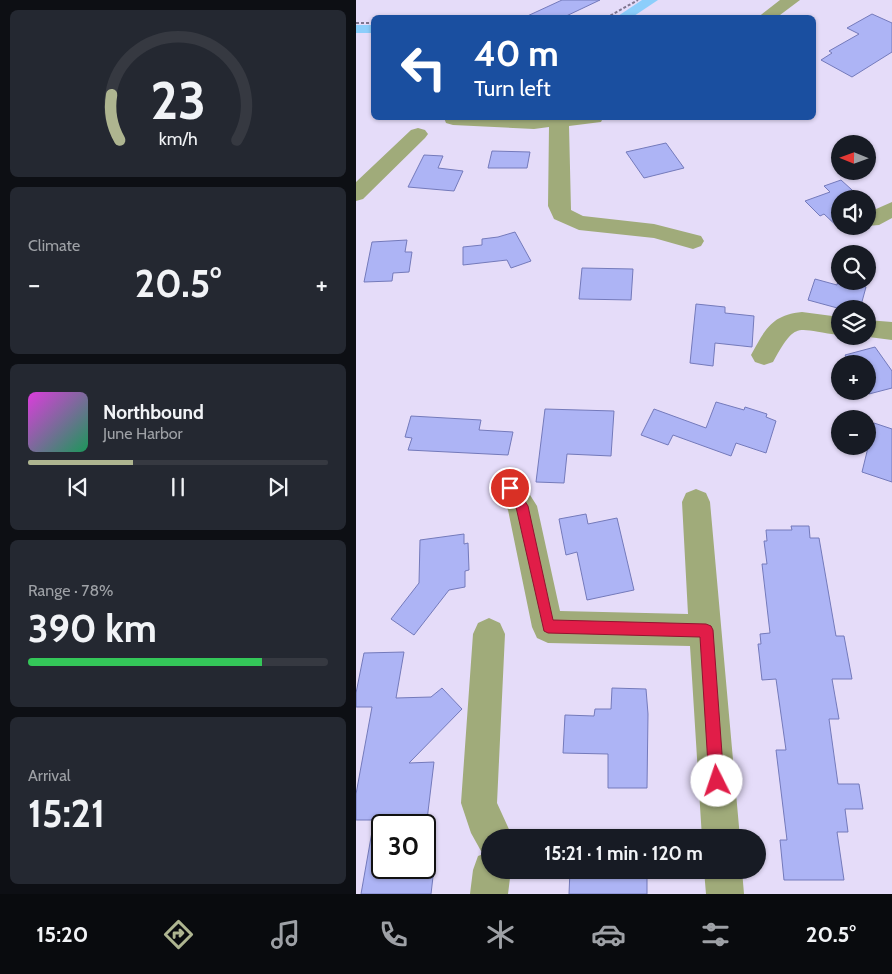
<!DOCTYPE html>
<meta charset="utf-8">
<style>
body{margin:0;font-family:Cabin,sans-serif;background:#242831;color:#f1f3f6;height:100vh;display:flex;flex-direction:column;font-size:19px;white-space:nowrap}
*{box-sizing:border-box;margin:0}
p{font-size:16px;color:#9ea1a6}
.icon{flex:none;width:28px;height:28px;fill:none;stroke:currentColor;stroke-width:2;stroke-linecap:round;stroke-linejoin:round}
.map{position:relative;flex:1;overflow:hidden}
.panel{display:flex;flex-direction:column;gap:10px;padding:10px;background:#0d0f14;width:356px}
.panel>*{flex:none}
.banner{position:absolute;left:15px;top:15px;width:445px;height:105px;border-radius:8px;box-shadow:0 1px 4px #0004;background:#1a4fa0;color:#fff;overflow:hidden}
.needle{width:32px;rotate:271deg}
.buttons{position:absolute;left:475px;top:135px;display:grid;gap:10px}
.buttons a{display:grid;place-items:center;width:45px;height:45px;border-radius:50%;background:#171b24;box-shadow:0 1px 4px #0004;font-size:25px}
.speed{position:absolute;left:15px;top:814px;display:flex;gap:10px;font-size:25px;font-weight:700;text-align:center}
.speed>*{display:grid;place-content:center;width:65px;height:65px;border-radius:50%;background:#171b24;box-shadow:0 1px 4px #0004;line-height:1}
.speed .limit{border:2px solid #111;border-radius:8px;background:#fff;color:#111}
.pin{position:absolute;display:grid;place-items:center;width:42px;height:42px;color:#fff;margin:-21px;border:2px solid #fff;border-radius:50%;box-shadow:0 1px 5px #0007}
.me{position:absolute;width:55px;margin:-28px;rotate:356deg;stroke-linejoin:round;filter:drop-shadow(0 0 4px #0008)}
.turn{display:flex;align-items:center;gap:18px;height:105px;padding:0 20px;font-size:22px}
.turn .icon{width:65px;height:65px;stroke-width:2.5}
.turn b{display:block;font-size:35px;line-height:42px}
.big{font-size:38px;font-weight:800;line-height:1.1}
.panel .tile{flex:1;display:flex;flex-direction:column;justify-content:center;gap:8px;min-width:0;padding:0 18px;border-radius:8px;background:#242831}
.panel .dial{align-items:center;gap:0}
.dial svg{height:130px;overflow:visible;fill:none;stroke:#363941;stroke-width:7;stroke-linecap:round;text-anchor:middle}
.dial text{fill:#f1f3f6;stroke:none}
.song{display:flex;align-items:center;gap:15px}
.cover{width:60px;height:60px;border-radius:8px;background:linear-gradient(135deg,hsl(300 70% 55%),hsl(150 70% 35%))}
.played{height:5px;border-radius:2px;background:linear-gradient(90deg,#aeb590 35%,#363941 35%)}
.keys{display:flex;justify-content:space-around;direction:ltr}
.heat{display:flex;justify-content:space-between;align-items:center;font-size:28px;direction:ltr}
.charge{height:8px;border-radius:4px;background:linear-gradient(90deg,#34c759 78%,#363941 0)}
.trip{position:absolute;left:125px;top:829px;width:285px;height:50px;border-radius:25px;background:#171b24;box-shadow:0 1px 4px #0004;font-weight:800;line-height:50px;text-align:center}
.tabs{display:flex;height:80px;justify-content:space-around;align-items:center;background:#090b0e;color:#9ea1a6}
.tabs .icon{width:35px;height:35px}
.tabs .selected{color:#aeb590}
.tabs b{font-size:22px;color:#f1f3f6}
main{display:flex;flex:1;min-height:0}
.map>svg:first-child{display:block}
</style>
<main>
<section class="panel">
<div class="tile dial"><svg viewBox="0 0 100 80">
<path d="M14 69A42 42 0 1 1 86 69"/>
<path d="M14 69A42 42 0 0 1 9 41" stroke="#aeb590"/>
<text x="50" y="56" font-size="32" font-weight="700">23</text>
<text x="50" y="72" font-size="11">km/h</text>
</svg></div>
<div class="tile"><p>Climate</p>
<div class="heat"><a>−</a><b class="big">20.5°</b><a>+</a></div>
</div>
<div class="tile">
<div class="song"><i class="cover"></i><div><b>Northbound</b><p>June Harbor</p></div></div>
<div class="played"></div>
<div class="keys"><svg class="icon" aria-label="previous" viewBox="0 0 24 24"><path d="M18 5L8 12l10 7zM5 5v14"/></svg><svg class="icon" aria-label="pause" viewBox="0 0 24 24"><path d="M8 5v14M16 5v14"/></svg><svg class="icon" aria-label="next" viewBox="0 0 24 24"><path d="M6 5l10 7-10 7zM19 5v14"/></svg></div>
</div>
<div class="tile"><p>Range · 78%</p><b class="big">390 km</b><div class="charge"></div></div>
<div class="tile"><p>Arrival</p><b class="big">15:21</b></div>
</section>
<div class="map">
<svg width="536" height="894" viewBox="0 0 536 894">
<rect width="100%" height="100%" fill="#e5dcf9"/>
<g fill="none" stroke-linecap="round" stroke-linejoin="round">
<path fill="#8ccefb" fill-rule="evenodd" d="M286,0H302L275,18H259Z
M0,25H18V33H0Z"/>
</g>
<path fill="#adb4f5" stroke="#747abb" d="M206,0H244L206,18H167Z
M516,14L536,23V52L496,77L465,60L476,53L473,51L503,34L491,28Z
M310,143L328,168L288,178L270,152Z
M136,151L174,152L171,168H132Z
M68,155L87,156L82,168L107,171L98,191L52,187Z
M485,180L506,199H484V229L468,214L464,216L449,201L474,192L468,186Z
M159,232L175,261L155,268L151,260L107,265V247L126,245V239L142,237Z
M51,240L49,252H56L53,272L37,273L36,281L8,282L16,242Z
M226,268L277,269L275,300L223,299Z
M459,279L481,285L482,280L510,287L504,309H485L452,300Z
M340,304L369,307V313L398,316L396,347L359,343L357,366L334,363Z
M519,347L536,371V388L513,394L511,391V364H494L489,355Z
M360,402L388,410L389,407L411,414L410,417L420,421L410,453L380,443L375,456L317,435L312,445L285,435L298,409L350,428Z
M189,409L258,411L255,456L211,454L208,483L180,482Z
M55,416L125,420L123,430L157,432L152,455L52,450L56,438L49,437Z
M518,423L536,429V482L506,472Z
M230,514L232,524L261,518L278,590L231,600L221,552L210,555L203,519Z
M435,526H453L454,538H463L480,636H488L496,679H476L483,719H473L482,784H503L507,809H489L492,832H481L488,880H428L424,840H431L420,750H430L420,679L406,680L402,644H405L404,634L414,633L406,564H411L408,541H411L410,530H436Z
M108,534V544L112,543L113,570L109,571V587L93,590L58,635L35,619L63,583L64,540Z
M48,652L40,698L75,697L86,688L106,709L53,763L78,762L71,820H0V794L16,707H0V693L8,653Z
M256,688L290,689L292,714L291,788H252V754L207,753L209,715L238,716L239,709H255Z
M17,826H26V868H78L75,894H5Z
M214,870H269V877H291V894H213Z"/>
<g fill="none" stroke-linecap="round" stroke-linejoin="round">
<path stroke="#7f7690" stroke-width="2" stroke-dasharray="3 2" stroke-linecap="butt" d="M250,18L282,0
M0,23H18"/>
<path fill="#a0ab7a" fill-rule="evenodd" d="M424,0H444L420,18H401Z
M88,118H247L245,122L213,126L215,210L227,216L298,224L345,236L348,241L345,246L337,249L298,238L223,230L198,219L192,206L193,127L178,129L97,125L90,123Z
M62,128L69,130L72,134L69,138L7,199L0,201V182L55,130Z
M536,202V218L523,225L511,226V213Z
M446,312L484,317V335C439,330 441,319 417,362L408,365L399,362L395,355C409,330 415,315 446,312Z
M511,320L536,322V340L505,336H511Z
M154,475L164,479L181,506L204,611L332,614L326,502L330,493L340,489L350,493L354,502L384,838H346L334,646L192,643L181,638L176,627L152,510L140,488L144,479Z
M133,618L144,623L149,634L141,803L157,838H134V870H155L152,894H114L117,870L122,856L130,853L125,851L115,833L105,803L117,634L122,623Z
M348,870H386L388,894H350Z"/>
</g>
<path fill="#e11d48" stroke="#92132f" d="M154,483L158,484L172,506L197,620L350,624L355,626L357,630L368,781L366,786L361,788L356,786L353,781L344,637L192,633L188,631L160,507L148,488L150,484Z"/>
</svg>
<div class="buttons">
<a><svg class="needle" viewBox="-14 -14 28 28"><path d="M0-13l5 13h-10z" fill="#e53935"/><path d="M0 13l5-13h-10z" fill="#9ea1a6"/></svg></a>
<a><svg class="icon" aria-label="sound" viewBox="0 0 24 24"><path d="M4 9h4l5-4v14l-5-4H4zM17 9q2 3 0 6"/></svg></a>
<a><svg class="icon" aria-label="search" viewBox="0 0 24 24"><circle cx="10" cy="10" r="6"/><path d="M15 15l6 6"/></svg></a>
<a><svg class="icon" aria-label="layers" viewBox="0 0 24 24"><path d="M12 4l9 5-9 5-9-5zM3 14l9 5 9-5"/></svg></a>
<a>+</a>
<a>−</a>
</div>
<div class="speed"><div class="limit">30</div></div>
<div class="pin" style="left:154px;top:488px;background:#d93025"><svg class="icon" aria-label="arrive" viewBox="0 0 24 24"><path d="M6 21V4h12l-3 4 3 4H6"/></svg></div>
<svg class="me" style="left:361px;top:781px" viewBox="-20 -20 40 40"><circle r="19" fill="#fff"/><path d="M0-13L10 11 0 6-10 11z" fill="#e11d48"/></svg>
<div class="trip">15:21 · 1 min · 120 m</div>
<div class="banner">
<div class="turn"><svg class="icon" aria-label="left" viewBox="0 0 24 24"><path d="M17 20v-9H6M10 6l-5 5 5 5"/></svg><div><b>40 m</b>Turn left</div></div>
</div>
</div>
</main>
<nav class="tabs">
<b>15:20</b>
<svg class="icon selected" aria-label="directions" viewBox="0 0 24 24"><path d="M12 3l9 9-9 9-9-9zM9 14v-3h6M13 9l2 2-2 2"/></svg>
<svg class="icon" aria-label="music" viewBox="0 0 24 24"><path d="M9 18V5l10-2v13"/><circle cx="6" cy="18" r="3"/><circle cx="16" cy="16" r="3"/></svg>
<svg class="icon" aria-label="phone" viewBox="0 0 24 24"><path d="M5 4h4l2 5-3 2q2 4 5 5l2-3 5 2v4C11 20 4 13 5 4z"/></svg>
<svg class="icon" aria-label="climate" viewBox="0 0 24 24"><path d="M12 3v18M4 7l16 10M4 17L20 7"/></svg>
<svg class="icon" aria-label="car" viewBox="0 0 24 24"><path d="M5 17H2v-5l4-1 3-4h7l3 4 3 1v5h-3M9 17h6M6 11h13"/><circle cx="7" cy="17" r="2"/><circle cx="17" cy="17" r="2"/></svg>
<svg class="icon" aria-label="filters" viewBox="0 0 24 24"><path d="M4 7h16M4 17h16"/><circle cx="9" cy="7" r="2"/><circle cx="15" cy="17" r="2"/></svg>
<b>20.5°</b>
</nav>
